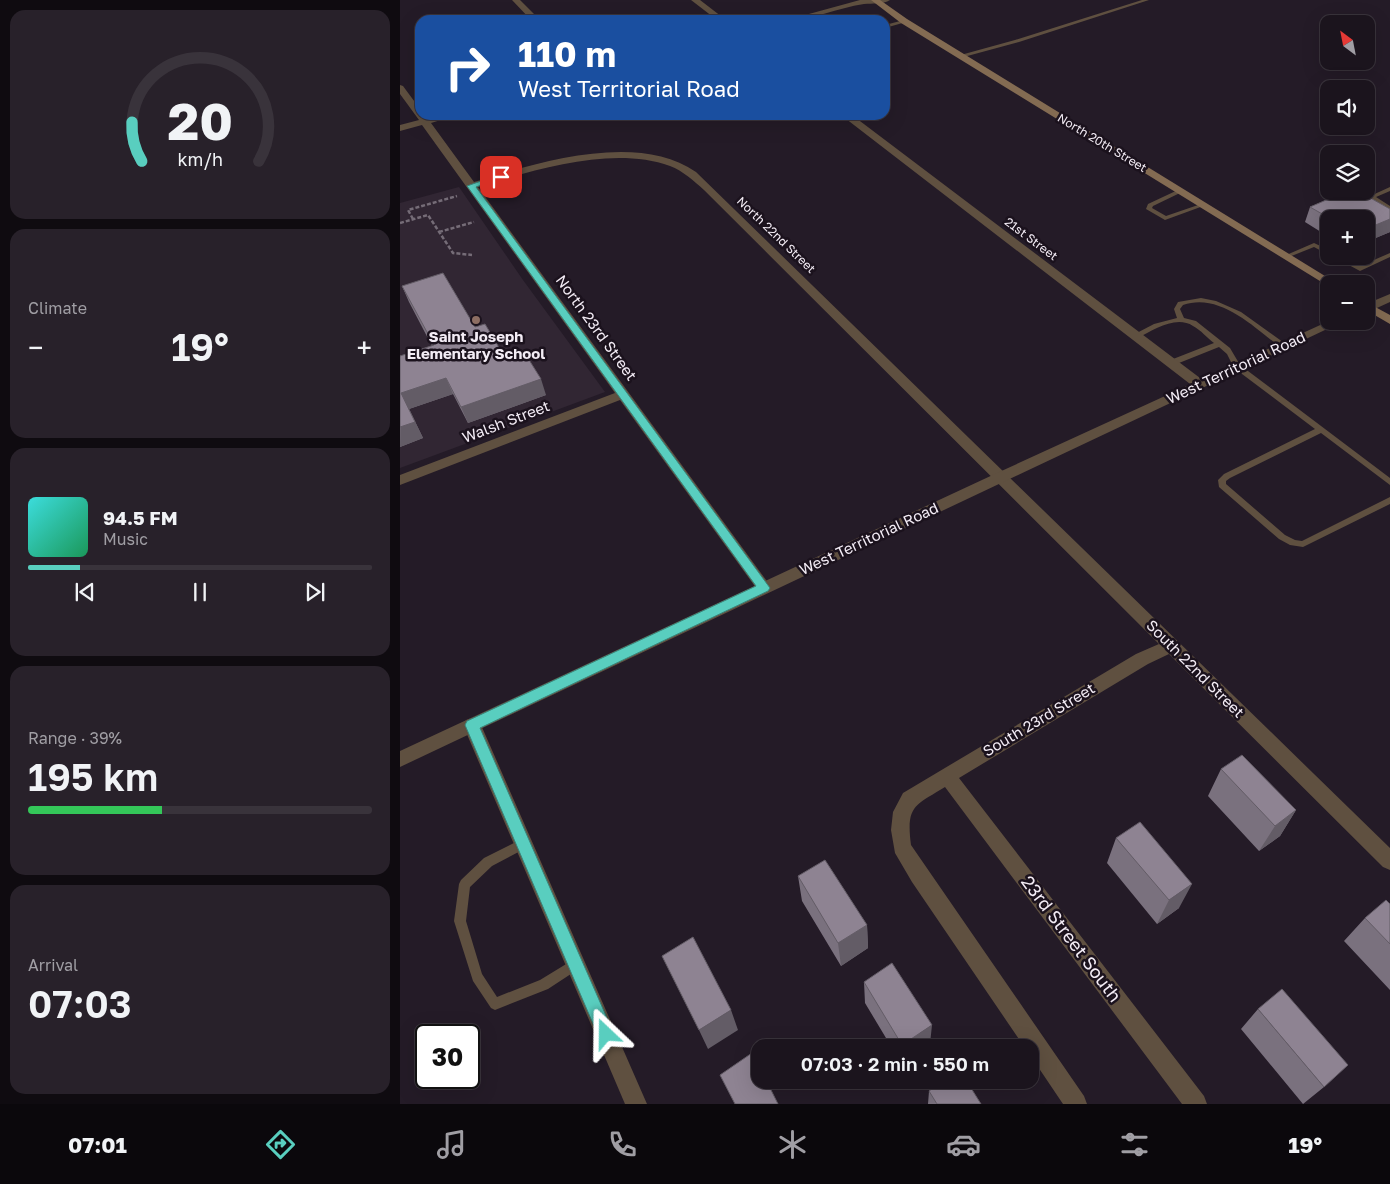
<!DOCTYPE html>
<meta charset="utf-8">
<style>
body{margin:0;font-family:"Golos Text",sans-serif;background:#28212a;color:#f1f3f6;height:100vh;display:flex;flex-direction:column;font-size:19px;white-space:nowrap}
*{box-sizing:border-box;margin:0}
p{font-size:16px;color:#a09ea4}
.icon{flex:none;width:28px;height:28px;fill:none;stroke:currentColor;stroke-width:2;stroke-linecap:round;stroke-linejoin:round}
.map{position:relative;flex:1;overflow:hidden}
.side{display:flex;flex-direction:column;gap:10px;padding:10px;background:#0f0b10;width:400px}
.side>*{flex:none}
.top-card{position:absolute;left:15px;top:15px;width:475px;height:105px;border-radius:15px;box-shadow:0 5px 20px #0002,0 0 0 1px #39333b;background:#1a4fa0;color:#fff;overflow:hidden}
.needle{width:32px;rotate:328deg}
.controls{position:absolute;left:920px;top:15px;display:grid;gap:10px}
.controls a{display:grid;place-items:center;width:55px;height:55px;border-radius:10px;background:#1b141d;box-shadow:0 5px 20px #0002,0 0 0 1px #39333b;font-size:25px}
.speed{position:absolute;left:15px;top:1024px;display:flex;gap:10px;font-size:25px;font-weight:700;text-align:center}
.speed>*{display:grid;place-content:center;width:65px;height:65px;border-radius:50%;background:#1b141d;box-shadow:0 5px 20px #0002,0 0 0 1px #39333b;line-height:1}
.speed .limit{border:2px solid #111;border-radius:8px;background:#fff;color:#111}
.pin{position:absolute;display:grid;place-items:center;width:42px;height:42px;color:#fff;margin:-21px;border-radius:10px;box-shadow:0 2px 8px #0006}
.me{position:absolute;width:55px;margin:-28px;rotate:337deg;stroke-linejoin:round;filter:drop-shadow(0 0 4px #0008)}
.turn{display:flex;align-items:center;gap:18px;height:105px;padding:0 20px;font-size:22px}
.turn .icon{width:65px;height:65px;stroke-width:2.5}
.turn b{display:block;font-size:35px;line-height:42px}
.big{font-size:38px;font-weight:600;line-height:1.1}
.side .tile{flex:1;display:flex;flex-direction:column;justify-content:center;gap:8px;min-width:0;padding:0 18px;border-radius:15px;background:#28212a}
.side .dial{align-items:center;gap:0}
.dial svg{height:130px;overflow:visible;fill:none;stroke:#39333b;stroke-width:7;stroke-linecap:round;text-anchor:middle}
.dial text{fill:#f1f3f6;stroke:none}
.song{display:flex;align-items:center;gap:15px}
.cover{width:60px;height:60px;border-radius:8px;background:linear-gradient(135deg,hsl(180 70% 55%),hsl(150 70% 35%))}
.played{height:5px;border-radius:2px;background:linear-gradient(90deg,#59cebf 15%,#39333b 15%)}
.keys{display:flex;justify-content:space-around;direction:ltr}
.heat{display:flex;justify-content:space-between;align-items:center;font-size:28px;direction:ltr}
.charge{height:8px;border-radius:4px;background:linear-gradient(90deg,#34c759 39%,#39333b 0)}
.trip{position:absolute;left:351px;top:1039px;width:288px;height:50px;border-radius:15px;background:#1b141d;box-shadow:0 5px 20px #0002,0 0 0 1px #39333b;font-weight:600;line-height:50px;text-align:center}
.dock{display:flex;height:80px;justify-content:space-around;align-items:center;background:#0b080c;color:#a09ea4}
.dock .icon{width:35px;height:35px}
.dock .active{color:#59cebf}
.dock b{font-size:22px;color:#f1f3f6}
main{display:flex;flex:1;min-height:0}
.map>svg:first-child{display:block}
</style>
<main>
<section class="side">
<div class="tile dial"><svg viewBox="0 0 100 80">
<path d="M14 69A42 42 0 1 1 86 69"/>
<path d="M14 69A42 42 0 0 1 8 45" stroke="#59cebf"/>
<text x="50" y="56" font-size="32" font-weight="700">20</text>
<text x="50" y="72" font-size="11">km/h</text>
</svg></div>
<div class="tile"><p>Climate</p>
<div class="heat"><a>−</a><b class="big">19°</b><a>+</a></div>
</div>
<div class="tile">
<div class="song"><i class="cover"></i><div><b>94.5 FM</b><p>Music</p></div></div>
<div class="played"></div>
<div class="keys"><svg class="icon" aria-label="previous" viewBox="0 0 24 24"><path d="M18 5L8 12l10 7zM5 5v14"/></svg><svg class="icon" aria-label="pause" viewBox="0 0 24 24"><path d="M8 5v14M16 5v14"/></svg><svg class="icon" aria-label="next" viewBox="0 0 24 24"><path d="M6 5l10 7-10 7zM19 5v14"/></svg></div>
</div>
<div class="tile"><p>Range · 39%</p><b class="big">195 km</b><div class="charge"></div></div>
<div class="tile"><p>Arrival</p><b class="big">07:03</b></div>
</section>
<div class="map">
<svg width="990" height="1104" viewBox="0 0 990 1104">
<rect width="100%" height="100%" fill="#241b27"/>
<path fill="#312633" d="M59,187L123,280L205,392L0,468V203Z"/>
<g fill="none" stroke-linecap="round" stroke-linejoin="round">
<path stroke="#756c77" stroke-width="2.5" stroke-dasharray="4 2" stroke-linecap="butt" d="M13,219L8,210L57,196
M0,223L28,215L53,253L72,255
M39,232L74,222"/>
<path fill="#5f5040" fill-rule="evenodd" d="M742,0H749L619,42L560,58L557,56L615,40Z
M504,20H506V22L485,28V25Z
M990,187V191L976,197L990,206V211L968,197Z
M780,189L783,191L782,192L753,206L752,208L766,216L801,204L806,205L765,220L746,209L748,204Z
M914,243L929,250V255L914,247L889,257H885L884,256Z
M990,253V257L960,271L932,256H940L960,266Z
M801,298L816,301L841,312L887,345L886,347H880C854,327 819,292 783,305L780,309L784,318L796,321L801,325L830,348L840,365L990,478V485L921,433L830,478L826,481V484L885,535L895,540L902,541L990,497V504L903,547L890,545L879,539L819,487L818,480L824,474L915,429L834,368L827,354L819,347L774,365H768V361L814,343C807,338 801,330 793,326C776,315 753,330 738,338H732L731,336L754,324L777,318L774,309L778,302Z
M124,838L128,839L129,843L128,847L92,866L70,887L66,921L82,974L97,997L140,980L176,958L180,960L182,964L180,968L148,989L95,1010L91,1008L73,981L54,921L59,884L61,880L84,858Z"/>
<path fill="#5f5040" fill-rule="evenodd" d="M112,0H120L140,20H131Z
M291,0H300L326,20H317Z
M460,0H490C483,5 472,3 464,4C437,8 413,20 387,20Z
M0,85L3,86L20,109V115H24L27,118L41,115H57L31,123L74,182C136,163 237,131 296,172L990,848V870L983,867L769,654L748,664L559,778L804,1096L807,1104H782L545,787C514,806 506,806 511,845L684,1096L687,1104H663L630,1055V1048H625L512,882L495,853L491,830L493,812L503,793L736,654L759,644L304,190C294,181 283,171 270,166C212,145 134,170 78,187L369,584L372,588L369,592L364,594L359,592L220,400L0,485V475L215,393L22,125L0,131V125L19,120L0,94Z
M441,115H452L804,381L805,384L804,387H794Z
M72,718L78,720L81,725L247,1104H225L63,725L66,720Z"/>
<path fill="#5f5040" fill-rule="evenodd" d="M990,294V302L966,313V304Z
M929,321H944L0,767V751L597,473Z"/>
<path fill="#836b52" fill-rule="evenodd" d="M471,0H480L507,19L938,284H929L928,286L501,23Z
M966,302L990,315V324L966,310Z"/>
</g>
<path fill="#7a717e" d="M947,191H958L990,209V232L966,242V219H929V237L905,222L910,207Z
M2,286L75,327L107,361L146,395L68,423L53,394L9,409L23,438L0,447V356L32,346L9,302Z
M821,769L896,810L880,836L859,851L808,796Z
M716,838L779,908L757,924L707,863Z
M398,876L467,925L468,948L441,966L402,901Z
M990,904V990L944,941L965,918Z
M464,982L530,1044L526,1048H492L465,1003Z
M858,1009L924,1087L903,1104L841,1029Z
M529,1091L581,1104H528Z"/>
<path fill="#635c66" d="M990,219V232L966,242V229Z
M46,378L53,394L9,409L23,438L0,447L1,393Z
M141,379L146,395L68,423L61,407Z
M896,810L880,836L859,851L875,826Z
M792,884L779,908L757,924L769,900Z
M467,925L468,948L441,966L438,943Z
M331,1010L338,1030L308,1049L299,1030Z
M532,1025L530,1044L526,1048H502V1045Z"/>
<path fill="#8e8392" stroke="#635c66" d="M947,191H958L990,209V219L966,229V219H931L910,207Z
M43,273L75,327L85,324L107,361L126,355L141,379L61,407L46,378L1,393L15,422L0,427V356L34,345L2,286Z
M842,755L896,810L875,826L821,769Z
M740,822L792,884L769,900L716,838Z
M425,860L467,925L438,943L398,876Z
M986,900L990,904V944L965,918Z
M293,937L331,1010L299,1030L262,956Z
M492,963L532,1025L502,1045L464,982Z
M882,989L948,1065L924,1087L858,1009Z
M352,1053L360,1068V1080H366L378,1104H335L320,1075Z
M544,1080H566L581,1104H537L529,1091Z"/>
<path fill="#59cebf" stroke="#3a867c" d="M98,175L104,177L76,187L370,588L368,591L80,728L214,1034L212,1040L206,1042L200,1040L65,725L67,721L356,586L67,186Z"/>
<circle fill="#8d6e63" stroke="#1b121d" stroke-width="2" cx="76" cy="320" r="5"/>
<g text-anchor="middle" stroke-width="5" stroke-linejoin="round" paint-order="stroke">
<g font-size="12" fill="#f3ecf5" stroke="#1b121d">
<text transform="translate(702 143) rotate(31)" y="4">North 20th Street</text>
<text transform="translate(376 235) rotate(44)" y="4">North 22nd Street</text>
<text transform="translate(631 239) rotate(37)" y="4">21st Street</text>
</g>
<g font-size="15" fill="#f3ecf5" stroke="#1b121d">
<text transform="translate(196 328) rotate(54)" y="5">North 23rd Street</text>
<text transform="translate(836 368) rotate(-25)" y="5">West Territorial Road</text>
<text transform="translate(106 422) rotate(-21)" y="5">Walsh Street</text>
<text transform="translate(469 539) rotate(-25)" y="5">West Territorial Road</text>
<text transform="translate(795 669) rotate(45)" y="5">South 22nd Street</text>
<text transform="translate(639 720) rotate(-31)" y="5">South 23rd Street</text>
</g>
<g font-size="15" font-weight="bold" fill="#f3ecf5" stroke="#1b121d">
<text x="76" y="342">Saint Joseph<tspan x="76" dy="17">Elementary School</tspan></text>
</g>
<g font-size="18" fill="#f3ecf5" stroke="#1b121d">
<text transform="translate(671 939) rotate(53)" y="6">23rd Street South</text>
</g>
</g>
</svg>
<div class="controls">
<a><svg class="needle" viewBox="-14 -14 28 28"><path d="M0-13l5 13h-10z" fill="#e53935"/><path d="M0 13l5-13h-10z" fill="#a09ea4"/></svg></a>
<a><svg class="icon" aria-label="sound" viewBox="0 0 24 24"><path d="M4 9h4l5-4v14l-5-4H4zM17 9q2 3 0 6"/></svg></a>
<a><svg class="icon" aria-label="layers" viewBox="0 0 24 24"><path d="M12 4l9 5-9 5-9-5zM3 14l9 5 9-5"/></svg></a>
<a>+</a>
<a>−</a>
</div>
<div class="speed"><div class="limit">30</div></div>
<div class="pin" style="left:101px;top:177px;background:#d93025"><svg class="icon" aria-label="arrive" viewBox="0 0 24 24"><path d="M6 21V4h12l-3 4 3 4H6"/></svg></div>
<svg class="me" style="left:206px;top:1034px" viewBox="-20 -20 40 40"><path d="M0-17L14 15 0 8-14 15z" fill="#59cebf" stroke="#fff" stroke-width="4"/></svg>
<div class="trip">07:03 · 2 min · 550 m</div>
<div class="top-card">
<div class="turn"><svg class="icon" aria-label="right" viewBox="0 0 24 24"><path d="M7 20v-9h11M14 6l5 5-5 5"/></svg><div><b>110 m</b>West Territorial Road</div></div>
</div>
</div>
</main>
<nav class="dock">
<b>07:01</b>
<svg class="icon active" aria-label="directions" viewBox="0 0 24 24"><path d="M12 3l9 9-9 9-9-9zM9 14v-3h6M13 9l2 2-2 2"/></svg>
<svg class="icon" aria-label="music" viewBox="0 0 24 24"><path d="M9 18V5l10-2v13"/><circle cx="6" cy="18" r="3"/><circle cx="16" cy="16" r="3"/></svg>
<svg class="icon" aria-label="phone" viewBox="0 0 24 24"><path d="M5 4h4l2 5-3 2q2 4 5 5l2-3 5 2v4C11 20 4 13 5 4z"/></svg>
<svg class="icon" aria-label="climate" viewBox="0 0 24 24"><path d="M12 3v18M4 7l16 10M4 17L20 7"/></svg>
<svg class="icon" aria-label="car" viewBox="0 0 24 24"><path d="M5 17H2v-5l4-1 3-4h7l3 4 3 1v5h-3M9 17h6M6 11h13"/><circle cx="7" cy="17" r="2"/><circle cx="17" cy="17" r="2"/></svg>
<svg class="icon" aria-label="filters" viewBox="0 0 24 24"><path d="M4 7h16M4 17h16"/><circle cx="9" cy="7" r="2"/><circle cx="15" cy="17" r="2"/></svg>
<b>19°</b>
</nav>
